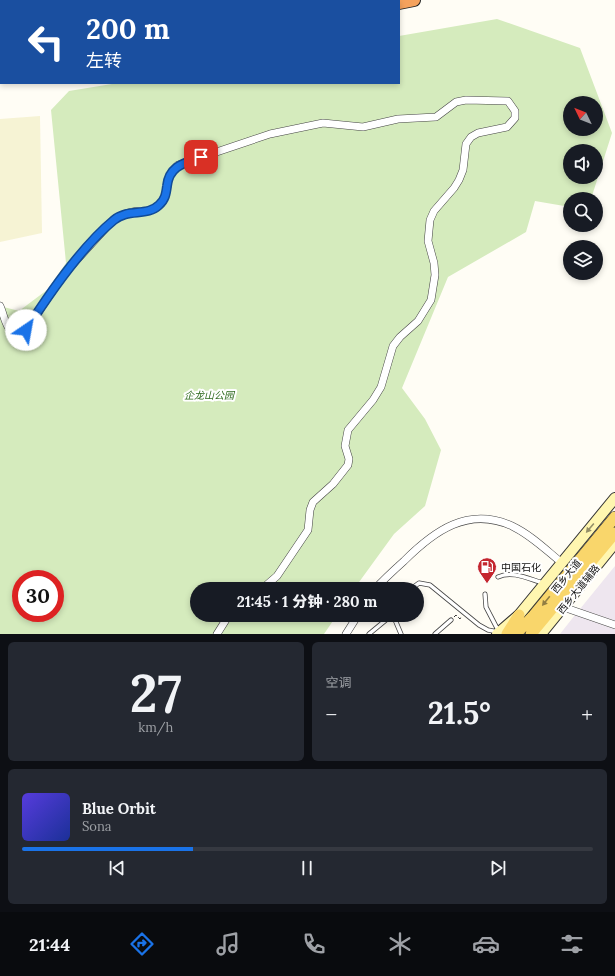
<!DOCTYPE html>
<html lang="zh">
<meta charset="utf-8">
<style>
body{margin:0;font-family:Lora,"Noto Sans SC",serif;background:#242831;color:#f1f3f6;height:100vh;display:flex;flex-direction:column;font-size:15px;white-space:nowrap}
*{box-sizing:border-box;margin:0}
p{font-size:13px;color:#9ea1a6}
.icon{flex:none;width:22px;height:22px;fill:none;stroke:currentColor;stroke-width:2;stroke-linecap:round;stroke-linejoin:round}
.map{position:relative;height:634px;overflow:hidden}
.side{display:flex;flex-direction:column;gap:8px;padding:8px;background:#0d0f14;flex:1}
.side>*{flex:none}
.banner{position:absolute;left:0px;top:0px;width:400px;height:84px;box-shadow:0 2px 6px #0003;background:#1a4fa0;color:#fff;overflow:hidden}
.needle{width:26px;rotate:313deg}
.tools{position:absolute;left:563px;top:96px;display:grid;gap:8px}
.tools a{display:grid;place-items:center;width:40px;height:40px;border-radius:50%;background:#171b24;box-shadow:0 2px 6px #0003;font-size:20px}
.speed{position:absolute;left:12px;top:570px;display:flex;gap:8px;font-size:20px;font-weight:700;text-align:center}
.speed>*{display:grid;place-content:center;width:52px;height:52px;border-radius:50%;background:#171b24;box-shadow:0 2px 6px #0003;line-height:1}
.speed .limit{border:6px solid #d22;background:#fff;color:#111}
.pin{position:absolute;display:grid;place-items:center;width:34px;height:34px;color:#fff;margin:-17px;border-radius:8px;box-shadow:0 2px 6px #0006}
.me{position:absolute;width:44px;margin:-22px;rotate:33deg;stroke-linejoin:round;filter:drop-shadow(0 0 3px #0008)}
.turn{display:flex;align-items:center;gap:14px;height:84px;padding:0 20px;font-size:18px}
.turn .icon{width:52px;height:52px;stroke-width:2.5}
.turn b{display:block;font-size:28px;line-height:34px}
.big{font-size:30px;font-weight:800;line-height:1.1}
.side .card{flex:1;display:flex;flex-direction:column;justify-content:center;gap:6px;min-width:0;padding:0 14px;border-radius:6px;background:#242831}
.side .dial{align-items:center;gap:0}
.dial b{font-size:52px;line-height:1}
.song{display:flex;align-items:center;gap:12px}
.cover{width:48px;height:48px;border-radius:6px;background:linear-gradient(135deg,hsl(250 70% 55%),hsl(230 70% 35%))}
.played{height:4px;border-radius:2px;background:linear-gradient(90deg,#1a73e8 30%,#363941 30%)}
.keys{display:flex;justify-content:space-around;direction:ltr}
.heat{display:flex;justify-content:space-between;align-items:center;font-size:22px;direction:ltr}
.side .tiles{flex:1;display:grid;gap:8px;grid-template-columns:1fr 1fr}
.card:last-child{grid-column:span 2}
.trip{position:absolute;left:190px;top:582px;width:234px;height:40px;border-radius:20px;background:#171b24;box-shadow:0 2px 6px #0003;font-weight:800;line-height:40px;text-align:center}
.tab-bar{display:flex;height:64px;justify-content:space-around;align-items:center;background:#090b0e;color:#9ea1a6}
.tab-bar .icon{width:28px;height:28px}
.tab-bar .selected{color:#1a73e8}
.tab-bar b{font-size:18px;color:#f1f3f6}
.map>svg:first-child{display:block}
</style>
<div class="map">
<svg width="615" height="634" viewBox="0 0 615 634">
<rect width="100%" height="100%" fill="#fffdf5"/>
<path fill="#eee6ef" d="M615,566V621L580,609Z
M575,615L615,629V634H560Z"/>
<path fill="#f6f3d4" d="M40,116L42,233L0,242V119Z"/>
<path fill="#d5ebbd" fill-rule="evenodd" d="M497,19L580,48L612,133L591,199H570V207L535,201L526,232L448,277L402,388L425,419L441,450L425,506L394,534L354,589H197V615H337L324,634H0V306L19,311L47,290L66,263L51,110L69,91L118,83H399V36ZM570,103H596V129H570ZM570,151H596V177H570ZM21,579H55V613H21Z"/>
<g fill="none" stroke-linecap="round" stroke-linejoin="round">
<defs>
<path id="lane" d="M498,577C512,570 529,579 543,583
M411,589L419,583L430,585L479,625L488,630L498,632
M485,594L486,607L499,632
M393,615L401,634
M369,634L392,615
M435,634L451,620"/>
<path id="street" d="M0,1L1,5
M77,1L83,0
M0,13H1
M0,306C6,319 6,340 26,330L65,273L114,219C120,216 125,213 132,212C141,210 151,213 159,206C172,194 162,179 178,165L270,134L323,123L363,127L398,119L436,117L456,102L466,100L508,101L515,111V118L507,127L478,133L471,137L466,144L463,170L459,180L454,188L434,211L430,220L428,241L434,263L435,275L431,300L418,321L400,337L393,346L381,387L373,400L348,430L345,446L349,459L348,465L333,484L313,502L310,510L308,530L277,576L262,589
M375,589C384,579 394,570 404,561C434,531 468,506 512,526C531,535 546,550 562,563
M563,607L615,625
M217,634L229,615
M346,634L358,615"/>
<path id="secondary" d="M497,634L519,615L615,498
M541,634L615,543"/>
<path id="primary" d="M507,634L519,615
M516,634L534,615L615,517
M531,634L615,533"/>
<path id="highway" d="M331,1L337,0
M399,3L414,0
M0,60H1
M0,74H1"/>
</defs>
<use href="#lane" stroke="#444" stroke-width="5"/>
<use href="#street" stroke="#444" stroke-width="8"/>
<use href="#secondary" stroke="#333" stroke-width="12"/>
<use href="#primary" stroke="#222" stroke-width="12"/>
<use href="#highway" stroke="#222" stroke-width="14"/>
<path stroke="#333" stroke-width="1" stroke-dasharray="4 2" stroke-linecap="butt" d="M454,617L456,615L460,619L461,617"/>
<use href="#lane" stroke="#fff" stroke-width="3.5"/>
<use href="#street" stroke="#fff" stroke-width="7"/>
<use href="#secondary" stroke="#fff6b0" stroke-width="10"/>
<use href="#primary" stroke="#f9d66b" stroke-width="11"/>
<use href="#highway" stroke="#f5a25d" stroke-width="12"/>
</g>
<defs><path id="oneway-solid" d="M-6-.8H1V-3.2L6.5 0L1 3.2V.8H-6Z"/></defs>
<use fill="#948f68" href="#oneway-solid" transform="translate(590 528) rotate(130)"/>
<use fill="#917d42" href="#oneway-solid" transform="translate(546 601) rotate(129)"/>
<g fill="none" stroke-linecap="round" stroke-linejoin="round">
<defs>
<path id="route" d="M26,330C49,294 81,247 114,220C128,208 147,217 159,205C165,200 166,194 167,186C169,166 184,163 201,157"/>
</defs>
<use href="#route" stroke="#114b97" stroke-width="10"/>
<use href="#route" stroke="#1a73e8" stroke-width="7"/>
</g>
<defs>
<symbol id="fuel-pin" viewBox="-11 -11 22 30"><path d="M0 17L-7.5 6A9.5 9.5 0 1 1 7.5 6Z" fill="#c4262e" stroke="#fff"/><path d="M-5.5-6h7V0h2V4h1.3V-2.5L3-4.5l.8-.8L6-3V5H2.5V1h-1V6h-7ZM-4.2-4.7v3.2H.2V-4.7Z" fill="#fff"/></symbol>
</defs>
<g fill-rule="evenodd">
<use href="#fuel-pin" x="476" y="556" width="22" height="30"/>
</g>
<g text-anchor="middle" stroke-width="4" stroke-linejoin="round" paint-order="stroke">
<g font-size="10" font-style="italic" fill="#2f6b1f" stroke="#fff">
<text x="209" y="399">企龙山公园</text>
</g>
<g font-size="10" fill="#111" stroke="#fff" text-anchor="start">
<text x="501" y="571">中国石化</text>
</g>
<g font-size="10" fill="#111" stroke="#fff">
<text transform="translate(566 576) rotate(-51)" y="4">西乡大道</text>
<text transform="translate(578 589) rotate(-51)" y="4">西乡大道辅路</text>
</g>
</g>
</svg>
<div class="tools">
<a><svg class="needle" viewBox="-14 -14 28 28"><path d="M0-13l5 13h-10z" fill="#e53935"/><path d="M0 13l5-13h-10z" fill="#9ea1a6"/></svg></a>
<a><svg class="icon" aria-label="sound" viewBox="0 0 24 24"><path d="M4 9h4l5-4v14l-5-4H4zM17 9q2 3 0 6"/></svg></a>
<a><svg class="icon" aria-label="search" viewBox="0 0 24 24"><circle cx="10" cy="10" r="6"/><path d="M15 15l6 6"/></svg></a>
<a><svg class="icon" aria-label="layers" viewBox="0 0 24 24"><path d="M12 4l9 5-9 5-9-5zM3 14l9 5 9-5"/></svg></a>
</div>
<div class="speed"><div class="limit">30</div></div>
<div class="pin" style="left:201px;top:157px;background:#d93025"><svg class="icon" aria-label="arrive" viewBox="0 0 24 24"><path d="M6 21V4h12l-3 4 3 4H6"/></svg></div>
<svg class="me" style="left:26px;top:330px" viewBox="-20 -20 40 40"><circle r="19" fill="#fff"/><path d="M0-13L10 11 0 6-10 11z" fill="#1a73e8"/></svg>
<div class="trip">21:45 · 1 分钟 · 280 m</div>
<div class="banner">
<div class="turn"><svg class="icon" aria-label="left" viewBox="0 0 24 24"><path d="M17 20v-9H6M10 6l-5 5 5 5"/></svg><div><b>200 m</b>左转</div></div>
</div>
</div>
<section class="side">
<div class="tiles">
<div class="card dial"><b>27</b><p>km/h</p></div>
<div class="card"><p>空调</p>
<div class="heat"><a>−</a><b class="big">21.5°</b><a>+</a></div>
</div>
<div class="card">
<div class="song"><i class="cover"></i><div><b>Blue Orbit</b><p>Sona</p></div></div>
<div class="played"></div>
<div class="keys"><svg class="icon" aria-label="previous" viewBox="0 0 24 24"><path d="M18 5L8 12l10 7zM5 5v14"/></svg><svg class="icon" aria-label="pause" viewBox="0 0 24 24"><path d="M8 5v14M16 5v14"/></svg><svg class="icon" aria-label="next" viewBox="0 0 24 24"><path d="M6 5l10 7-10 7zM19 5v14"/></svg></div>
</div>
</div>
</section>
<nav class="tab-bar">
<b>21:44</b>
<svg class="icon selected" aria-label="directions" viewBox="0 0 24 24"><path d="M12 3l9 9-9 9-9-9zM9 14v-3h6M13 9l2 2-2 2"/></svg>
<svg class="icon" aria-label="music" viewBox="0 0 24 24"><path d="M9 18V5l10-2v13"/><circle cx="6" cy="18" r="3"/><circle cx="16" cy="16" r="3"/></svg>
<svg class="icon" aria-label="phone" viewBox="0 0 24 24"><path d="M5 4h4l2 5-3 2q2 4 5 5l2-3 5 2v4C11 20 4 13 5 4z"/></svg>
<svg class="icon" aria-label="climate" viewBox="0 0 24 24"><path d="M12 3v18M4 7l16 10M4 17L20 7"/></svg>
<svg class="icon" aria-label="car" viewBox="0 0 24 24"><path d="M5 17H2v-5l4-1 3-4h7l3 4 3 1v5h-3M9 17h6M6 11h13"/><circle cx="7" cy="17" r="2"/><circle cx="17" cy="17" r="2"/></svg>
<svg class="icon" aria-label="filters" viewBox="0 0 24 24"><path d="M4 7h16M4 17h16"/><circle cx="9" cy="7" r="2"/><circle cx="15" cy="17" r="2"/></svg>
</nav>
